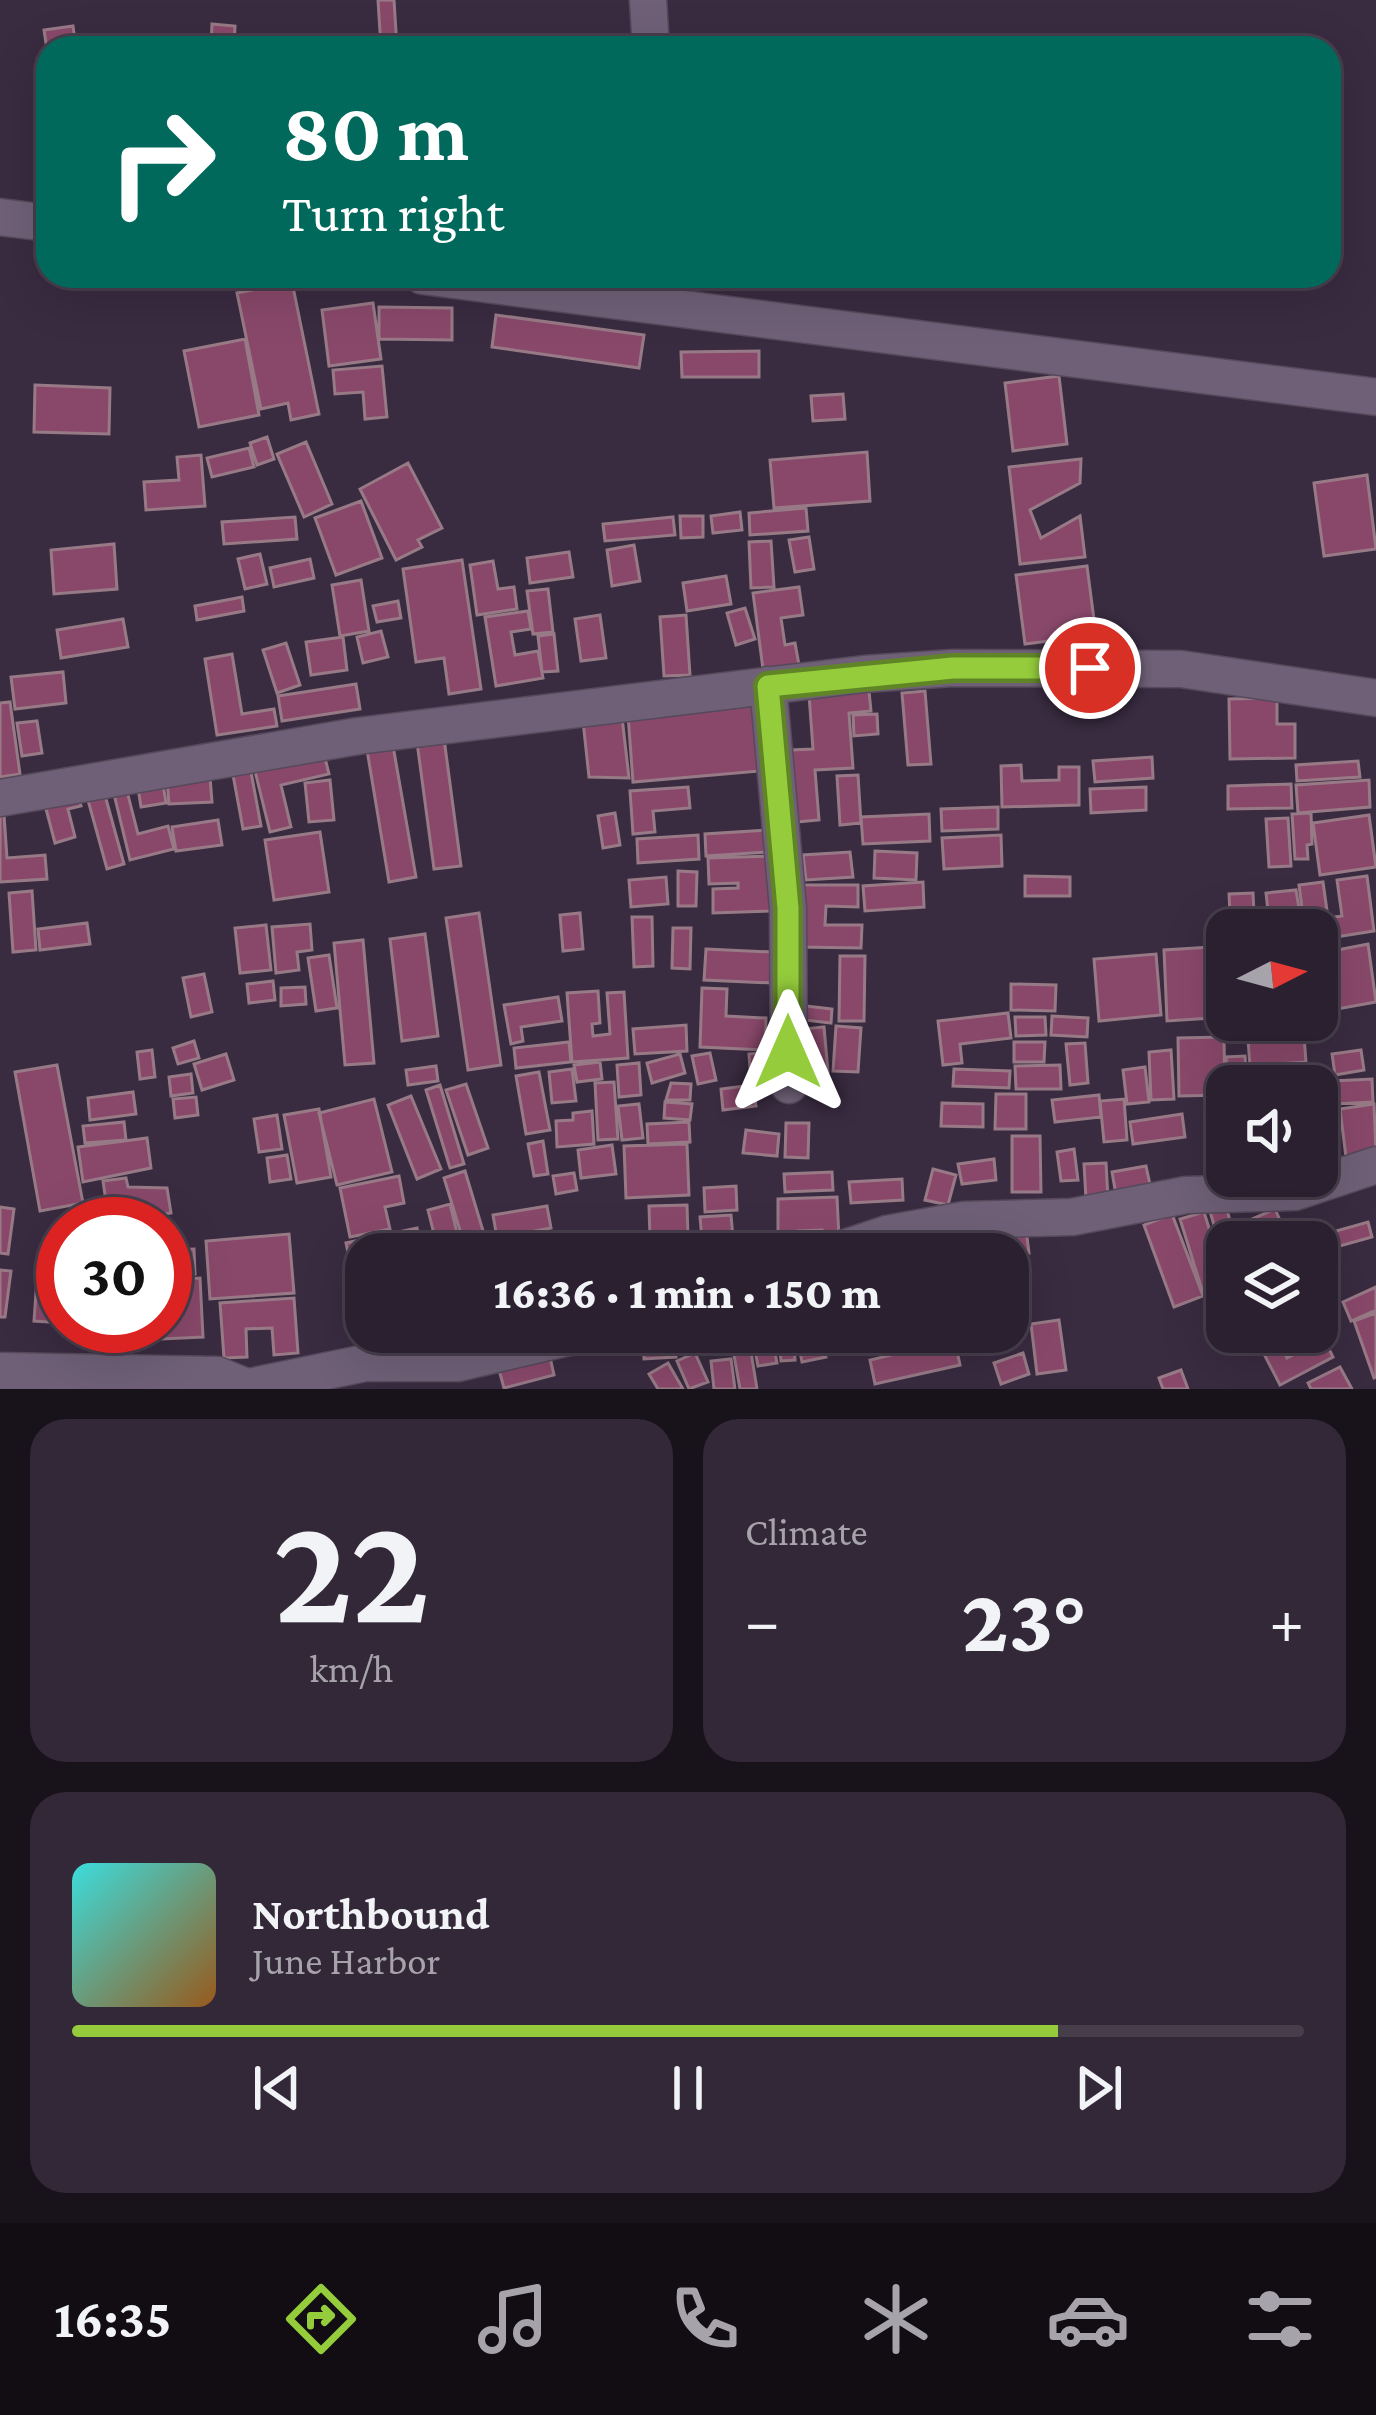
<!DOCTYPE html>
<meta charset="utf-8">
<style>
body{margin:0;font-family:"Crimson Pro",serif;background:#332838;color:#f1f3f6;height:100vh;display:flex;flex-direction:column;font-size:45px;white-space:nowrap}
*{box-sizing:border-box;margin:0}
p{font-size:39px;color:#a6a3ab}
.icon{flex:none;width:66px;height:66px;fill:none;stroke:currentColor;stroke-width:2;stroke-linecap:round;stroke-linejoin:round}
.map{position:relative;height:1389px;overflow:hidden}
.sheet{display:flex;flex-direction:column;gap:30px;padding:30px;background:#18121a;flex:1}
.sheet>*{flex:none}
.top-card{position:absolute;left:36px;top:36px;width:1305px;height:252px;border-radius:36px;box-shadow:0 12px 48px #0002,0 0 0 3px #473e4c;background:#00695c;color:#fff;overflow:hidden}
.needle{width:78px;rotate:84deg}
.buttons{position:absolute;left:1206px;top:909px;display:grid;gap:24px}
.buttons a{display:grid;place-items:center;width:132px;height:132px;border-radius:24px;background:#2b2030;box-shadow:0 12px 48px #0002,0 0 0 3px #473e4c;font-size:60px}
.speed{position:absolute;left:36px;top:1197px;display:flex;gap:24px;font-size:60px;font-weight:700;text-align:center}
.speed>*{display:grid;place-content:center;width:156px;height:156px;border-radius:50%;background:#2b2030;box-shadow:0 12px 48px #0002,0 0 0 3px #473e4c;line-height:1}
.speed .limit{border:18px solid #d22;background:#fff;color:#111}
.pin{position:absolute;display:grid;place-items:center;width:102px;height:102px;color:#fff;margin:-51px;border:6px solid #fff;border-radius:50%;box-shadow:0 3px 12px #0007}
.me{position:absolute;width:132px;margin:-66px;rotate:0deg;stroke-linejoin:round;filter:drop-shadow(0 0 9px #0008)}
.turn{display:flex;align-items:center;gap:42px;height:252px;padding:0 48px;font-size:54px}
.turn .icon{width:156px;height:156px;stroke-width:2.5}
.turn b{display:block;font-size:84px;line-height:102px}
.big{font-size:90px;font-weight:800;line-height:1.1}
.sheet .card{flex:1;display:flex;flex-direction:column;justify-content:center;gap:18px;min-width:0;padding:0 42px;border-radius:36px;background:#332838}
.sheet .dial{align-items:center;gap:0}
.dial b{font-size:156px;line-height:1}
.song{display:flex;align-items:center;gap:36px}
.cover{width:144px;height:144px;border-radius:18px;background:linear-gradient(135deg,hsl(180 70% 55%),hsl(30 70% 35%))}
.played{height:12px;border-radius:6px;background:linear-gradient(90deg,#94cc3c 80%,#473e4c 80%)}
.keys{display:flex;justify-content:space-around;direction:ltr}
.heat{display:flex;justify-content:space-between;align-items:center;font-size:66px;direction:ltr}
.sheet .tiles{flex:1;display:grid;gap:30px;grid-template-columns:1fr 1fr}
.card:last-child{grid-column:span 2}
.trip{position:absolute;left:345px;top:1233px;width:684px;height:120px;border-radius:36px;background:#2b2030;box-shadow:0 12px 48px #0002,0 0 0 3px #473e4c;font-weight:800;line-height:120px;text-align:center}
.dock{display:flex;height:192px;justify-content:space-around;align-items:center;background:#110d13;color:#a6a3ab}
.dock .icon{width:84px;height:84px}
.dock .selected{color:#94cc3c}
.dock b{font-size:54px;color:#f1f3f6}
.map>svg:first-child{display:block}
</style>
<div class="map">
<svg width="1376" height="1389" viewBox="0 0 1376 1389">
<rect width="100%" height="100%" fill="#392b40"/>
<path fill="#89486a" stroke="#987a87" stroke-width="3" d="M378,0H394L397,48H381Z
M212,24L235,26L234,48H211Z
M73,26L76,48H48V56L44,30Z
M292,282L319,414L291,420L288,403L261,409L237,293Z
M373,303L381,359L329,366L322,310Z
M379,307L452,308V340L379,339Z
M496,315L644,335L639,368L492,347Z
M245,339L259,415L199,427L184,351Z
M759,351V377H682L681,352Z
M382,366L387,417L365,419L363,392L335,394L333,370Z
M1059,376L1067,444L1013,451L1005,383Z
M35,385L110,388L109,434L34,432Z
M843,394L845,419L813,421L811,396Z
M267,437L274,459L257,465L250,443Z
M306,442L332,504L304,517L277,454Z
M249,448L254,467L212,477L207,458Z
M867,452L870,501L774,508L770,460Z
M201,455L205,506L146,510L144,482L179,480L177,457Z
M1081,459L1080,483L1030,510L1041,538L1080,516L1085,557L1020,564L1009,467Z
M408,463L442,528L418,540L422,547L396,560L360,489Z
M1367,475L1376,549L1324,556L1314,483Z
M361,501L382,558L336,575L315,518Z
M806,508L808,531L750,535L749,513Z
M740,512L742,530L713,533L711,516Z
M680,516H703V537L681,538Z
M295,517L297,539L224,544L222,522Z
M673,517L675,535L605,541L603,524Z
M809,537L814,569L795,572L789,540Z
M771,541L774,587L751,588L749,542Z
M114,544L117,589L54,594L51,550Z
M634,545L640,581L612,586L607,550Z
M569,552L573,577L530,583L527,558Z
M260,554L267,584L245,589L238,559Z
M310,559L314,578L274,587L270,568Z
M462,560L481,689L449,694L444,658L416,662L403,569Z
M493,561L498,589L514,587L517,609L477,615L470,565Z
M1087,566L1096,635L1025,644L1016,575Z
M726,576L731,604L687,611L683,583Z
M361,580L369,631L340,636L332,585Z
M799,587L803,615L781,618L785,645L795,643L799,665L763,669L753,593Z
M548,589L553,632L533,634L527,591Z
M242,597L244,611L197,620L195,606Z
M398,601L401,618L377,622L373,606Z
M745,608L755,639L736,645L727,613Z
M528,611L531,629L511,632L515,655L538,651L543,678L496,686L485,617Z
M600,615L606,658L581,661L575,619Z
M686,615L690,675L664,676L660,617Z
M123,619L128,647L61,658L57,630Z
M381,631L388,657L363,663L357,637Z
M554,634L558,671L542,672L538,636Z
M343,637L347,670L311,675L306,642Z
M286,643L300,685L277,693L263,650Z
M232,654L242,714L274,709L277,726L217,735L205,659Z
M63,672L66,703L15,709L11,677Z
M356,684L360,709L282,721L278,696Z
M869,691L871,711L849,713L853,768L815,770L819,820L796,822L791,750L813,749L809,695Z
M925,691L931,764L908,765L902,693Z
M1277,698V724H1295V758L1230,759L1229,699Z
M10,702L20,774L0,777V703Z
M754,704L760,771L633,782L628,715Z
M877,714L878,734L854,736L853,715Z
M622,717L629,778L589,777L583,721Z
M37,721L42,753L22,756L17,723Z
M443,731L461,866L434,869L416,735Z
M392,740L416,877L389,882L366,744Z
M323,750L329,774L281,785L291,827L270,832L254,767Z
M1152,757L1153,778L1095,782L1093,761Z
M1358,761L1360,777L1297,781L1296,765Z
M1021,765L1022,781L1059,780V767H1079V805L1002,807L1001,766Z
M251,772L261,826L243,829L233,775Z
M858,775L861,823L840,825L837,776Z
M210,777L212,802L169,804L167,780Z
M330,780L334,820L309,822L305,783Z
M1369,780L1370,807L1298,813L1296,785Z
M163,784L166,803L141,807L138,788Z
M1291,784L1292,808L1228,809V786Z
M688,787L690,808L653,811L655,832L633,834L630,791Z
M1146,787V810L1091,813L1090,789Z
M103,788L124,864L107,869L86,793Z
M127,791L138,834L168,826L174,849L130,860L114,794Z
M78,796L81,806L68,809L75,837L55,843L45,805Z
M998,807V829L942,831L941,809Z
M615,813L620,845L603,848L598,816Z
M1311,813L1312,844L1307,845L1308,859H1295L1292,814Z
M929,814L930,841L863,844L861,817Z
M0,815H4L7,858L45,855L47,879L0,882Z
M1369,815L1376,867L1320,875L1313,823Z
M1288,818L1291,866L1269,867L1266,819Z
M218,820L222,845L176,851L172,827Z
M767,830L768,852L706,856L705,834Z
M320,832L329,892L274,900L265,840Z
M698,835L699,859L638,863L637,839Z
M1001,835L1002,866L944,869L942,838Z
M875,851L917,853L916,880L874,878Z
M850,852L853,877L806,880L803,855Z
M770,856L772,911L713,913V889L738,888V883L709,884L708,858Z
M678,871L697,872L696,906H678Z
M1025,876L1070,877V896H1025Z
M1367,876L1374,931L1317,940V930H1305L1299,885L1323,882L1328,918L1342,916L1337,880Z
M666,877L668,904L631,907L629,880Z
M923,882L924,907L865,911L863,886Z
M799,885H858V907L826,906L825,925H862L861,948L798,947Z
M1296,890L1299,908L1268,911L1266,893Z
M32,891L36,950L13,952L9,893Z
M1253,893L1254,913L1230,914L1229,894Z
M479,913L501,1065L468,1070L446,918Z
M580,913L583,949L563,951L560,915Z
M632,917H652L653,966L634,967Z
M87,923L90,944L40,950L38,929Z
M310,924L312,950L297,952L299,970L276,973L272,927Z
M266,925L271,970L240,973L235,928Z
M673,928H691L690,969L672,968Z
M425,934L438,1036L402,1041L390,939Z
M363,940L374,1063L345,1065L334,943Z
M1368,944L1376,1002L1337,1009L1327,952Z
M1227,946V1017L1167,1021L1164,950Z
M706,949L772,952L771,983L704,980Z
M1324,951L1331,1009L1317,1011V952Z
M1156,954L1161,1015L1099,1021L1094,959Z
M329,955L337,1008L316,1011L308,958Z
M840,956H865L864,1021H839Z
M204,974L212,1012L191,1017L183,978Z
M273,981L275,1000L249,1003L247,984Z
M1011,984L1056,985L1055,1011L1011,1010Z
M305,987L306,1004L281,1006V988Z
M702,988L727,989L726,1016L766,1018L765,1050L700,1047Z
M598,991L600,1023L592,1024L593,1036L610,1034L607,993L624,992L628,1058L572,1062L567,993Z
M558,997L562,1021L521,1027L523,1041L511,1044L504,1005Z
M798,1005L832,1009L831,1023L796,1019Z
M1008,1013L1011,1038L960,1044L962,1063L943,1065L938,1021Z
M1052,1016L1088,1018L1087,1037L1051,1035Z
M1015,1017H1045L1046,1035L1016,1036Z
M686,1025L687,1051L635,1054L633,1029Z
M836,1026L861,1028L858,1072L833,1071Z
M824,1027L828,1072L799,1075L794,1030Z
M1304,1036L1306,1062L1250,1066L1248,1040Z
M1224,1037L1225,1095L1179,1096L1178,1038Z
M194,1041L199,1058L178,1064L173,1048Z
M569,1042L571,1062L516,1068L514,1048Z
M1014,1042H1045L1044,1062H1014Z
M1085,1043L1088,1083L1070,1085L1066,1044Z
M152,1050L155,1077L140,1079L137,1052Z
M1171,1050L1174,1099L1151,1100L1149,1052Z
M1361,1050L1364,1070L1335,1075L1332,1054Z
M770,1052L772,1083L751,1085L749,1054Z
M710,1053L716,1080L698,1084L692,1056Z
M226,1054L234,1080L202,1090L194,1064Z
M680,1054L685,1073L652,1083L647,1063Z
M1245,1056L1247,1086H1228L1226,1057Z
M600,1062L602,1079L577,1082L574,1065Z
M639,1063L641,1095L619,1097L617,1065Z
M57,1065L83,1203L40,1211L15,1072Z
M1060,1065L1061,1089H1016L1015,1066Z
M436,1066L438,1081L408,1085L406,1070Z
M1145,1067L1149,1102L1127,1104L1123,1070Z
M572,1069L576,1101L552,1103L549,1072Z
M954,1069L1010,1071L1009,1088L953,1086Z
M539,1072L550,1130L526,1134L516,1076Z
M191,1074L193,1093L171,1096L169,1077Z
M1372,1079L1373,1102L1334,1104L1332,1081Z
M614,1082L618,1139L598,1140L595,1083Z
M671,1083L691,1084L690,1100H666Z
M466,1084L488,1148L468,1155L446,1090Z
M440,1085L464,1164L450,1168L426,1090Z
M753,1085L756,1106L723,1110L721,1089Z
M133,1092L136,1114L90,1120L88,1098Z
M996,1094H1026V1129H995Z
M1099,1095L1101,1117L1055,1122L1052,1100Z
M411,1096L441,1169L417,1179L388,1105Z
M196,1097L198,1115L175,1118L173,1099Z
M374,1099L392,1172L337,1185L319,1113Z
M1124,1099L1127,1140L1104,1142L1100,1101Z
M665,1102L692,1104L690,1120L664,1118Z
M942,1103L983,1104V1127L941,1126Z
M639,1104L643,1138L622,1140L618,1106Z
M1374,1104L1376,1153L1346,1157L1340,1109Z
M319,1109L331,1177L297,1183L284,1115Z
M592,1111L594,1144L557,1147L556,1121L573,1120V1113Z
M1182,1114L1185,1137L1133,1144L1130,1122Z
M277,1115L282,1149L259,1152L254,1119Z
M124,1122L126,1140L85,1143L83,1126Z
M689,1122L690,1142L648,1144L647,1124Z
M786,1123H809L808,1158L785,1157Z
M746,1130L779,1134L777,1156L743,1153Z
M1012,1136H1040L1041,1192H1012Z
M147,1138L151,1168L83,1182L78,1147Z
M543,1141L548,1174L534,1176L528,1144Z
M687,1144L689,1195L626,1198L624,1146Z
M612,1145L616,1174L581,1178L578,1150Z
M1074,1149L1078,1180L1061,1181L1057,1152Z
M287,1155L291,1179L270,1182L267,1158Z
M994,1159L996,1180L962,1184L958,1164Z
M1106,1163L1108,1198L1086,1199L1084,1164Z
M1146,1166L1151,1189L1116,1195L1112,1172Z
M933,1169L956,1175L948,1205L925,1200Z
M465,1171L487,1244L466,1250L444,1178Z
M832,1172L833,1190L785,1192L784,1174Z
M574,1173L577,1190L556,1194L553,1176Z
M399,1176L404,1203L385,1207L390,1229L350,1237L340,1188Z
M126,1178L128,1187L167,1188L171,1213L109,1222L103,1181Z
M902,1179L903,1200L851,1203L849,1182Z
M736,1186L737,1210L705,1212L704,1188Z
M837,1197L839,1238L822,1239V1230L798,1231V1239L778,1240V1199Z
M1225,1203L1234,1235L1218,1239L1209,1208Z
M450,1204L459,1241L437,1246L428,1210Z
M687,1205L688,1237L650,1239L649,1206Z
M547,1206L551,1228L497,1238L493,1215Z
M0,1207L14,1209L8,1254L0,1253Z
M1275,1209L1288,1238L1262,1242L1252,1219Z
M1204,1212L1227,1286L1203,1293L1180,1219Z
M1172,1214L1203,1296L1174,1307L1144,1225Z
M731,1215L733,1238L702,1240L700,1217Z
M1368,1222L1372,1237L1340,1246L1336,1231Z
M417,1228L422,1254H366V1296L358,1298L346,1243Z
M1026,1229L1029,1253L995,1254L993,1234Z
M289,1234L294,1293L210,1299L206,1241Z
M991,1234L993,1254H960L959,1237Z
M688,1242L689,1254H618V1243Z
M194,1249L195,1274L165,1275V1250Z
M0,1270L11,1271L5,1317H0Z
M37,1278L63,1280V1323L34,1321Z
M200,1278L203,1337L140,1340L139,1326H165V1280Z
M1376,1287V1310L1351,1321L1343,1302Z
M294,1298L298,1353L274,1355L272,1328L246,1329L247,1357L224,1358L220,1303Z
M1376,1313V1377L1374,1378L1354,1321Z
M1059,1320L1066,1370L1037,1374L1031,1324Z
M367,1332H398L400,1348L369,1352Z
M404,1332H435L436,1342L405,1345Z
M771,1332L777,1363L758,1366L752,1334Z
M778,1332H793L795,1360L781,1361Z
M796,1332H820L826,1357L802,1362Z
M921,1332H953L960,1365L875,1384L870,1360L925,1347Z
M1314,1332L1317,1337L1288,1351L1279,1333Z
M675,1338L676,1357L644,1359L643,1340Z
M1324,1339L1333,1357L1280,1385L1263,1352L1279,1343L1287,1358Z
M751,1352L757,1389H740L734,1355Z
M695,1353L708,1382L689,1389L677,1361Z
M1023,1353L1029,1374L1001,1384L994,1363Z
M550,1357L554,1375L504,1388L499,1370Z
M731,1359L735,1389H714L711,1361Z
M668,1363L683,1389H658L649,1374Z
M1340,1367L1352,1389H1311L1308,1383Z
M1181,1370L1188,1389H1163L1159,1378Z"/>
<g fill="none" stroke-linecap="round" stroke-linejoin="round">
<defs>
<path id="minor" d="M648,0L651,48
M0,217L48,223
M423,276L1376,397
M768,685L788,908L789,1085
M0,798L358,736L864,674L953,668L1181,669L1376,698
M827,1254L887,1234L964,1220L1072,1217L1186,1195L1295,1192L1376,1165
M0,1371L217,1375L251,1389
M249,1387L365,1363H458L591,1332"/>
</defs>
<use href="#minor" stroke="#55495b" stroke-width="39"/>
<use href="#minor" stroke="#6f6077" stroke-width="36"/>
</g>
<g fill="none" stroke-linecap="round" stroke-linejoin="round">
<defs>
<path id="route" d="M788,1052V908L768,686L953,668H1090"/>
</defs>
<use href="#route" stroke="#608527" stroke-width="30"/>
<use href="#route" stroke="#94cc3c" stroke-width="21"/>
</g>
</svg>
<div class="buttons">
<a><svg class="needle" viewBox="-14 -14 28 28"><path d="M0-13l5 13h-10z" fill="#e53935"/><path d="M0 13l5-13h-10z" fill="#a6a3ab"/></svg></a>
<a><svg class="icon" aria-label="sound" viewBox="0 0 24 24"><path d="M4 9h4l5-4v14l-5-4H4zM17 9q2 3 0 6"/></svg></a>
<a><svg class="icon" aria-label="layers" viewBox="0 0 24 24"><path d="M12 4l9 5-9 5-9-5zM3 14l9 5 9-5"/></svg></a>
</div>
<div class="speed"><div class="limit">30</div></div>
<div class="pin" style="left:1090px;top:668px;background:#d93025"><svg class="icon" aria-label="arrive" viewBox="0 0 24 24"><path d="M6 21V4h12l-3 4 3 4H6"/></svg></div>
<svg class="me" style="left:788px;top:1052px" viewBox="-20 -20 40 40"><path d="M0-17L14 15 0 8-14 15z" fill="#94cc3c" stroke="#fff" stroke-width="4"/></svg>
<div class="trip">16:36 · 1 min · 150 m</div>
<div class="top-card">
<div class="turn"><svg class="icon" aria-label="right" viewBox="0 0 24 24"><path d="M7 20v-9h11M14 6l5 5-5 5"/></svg><div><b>80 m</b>Turn right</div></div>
</div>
</div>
<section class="sheet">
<div class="tiles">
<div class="card dial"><b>22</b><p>km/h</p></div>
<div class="card"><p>Climate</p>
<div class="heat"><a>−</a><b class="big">23°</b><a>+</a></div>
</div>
<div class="card">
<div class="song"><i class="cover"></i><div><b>Northbound</b><p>June Harbor</p></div></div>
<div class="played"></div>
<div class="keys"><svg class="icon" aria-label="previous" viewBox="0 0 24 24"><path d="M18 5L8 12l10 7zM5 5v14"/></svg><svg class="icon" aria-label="pause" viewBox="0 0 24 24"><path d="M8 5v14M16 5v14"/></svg><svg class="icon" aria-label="next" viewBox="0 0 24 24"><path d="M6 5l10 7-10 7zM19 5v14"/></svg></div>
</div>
</div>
</section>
<nav class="dock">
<b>16:35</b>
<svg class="icon selected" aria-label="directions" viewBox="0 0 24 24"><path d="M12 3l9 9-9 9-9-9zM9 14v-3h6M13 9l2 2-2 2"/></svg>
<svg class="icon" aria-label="music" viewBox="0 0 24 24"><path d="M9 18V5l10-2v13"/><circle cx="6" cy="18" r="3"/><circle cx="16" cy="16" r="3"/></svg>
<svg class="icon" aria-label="phone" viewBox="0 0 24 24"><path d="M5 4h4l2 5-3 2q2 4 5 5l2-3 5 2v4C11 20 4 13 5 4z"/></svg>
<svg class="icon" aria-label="climate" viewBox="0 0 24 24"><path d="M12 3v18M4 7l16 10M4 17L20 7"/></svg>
<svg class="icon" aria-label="car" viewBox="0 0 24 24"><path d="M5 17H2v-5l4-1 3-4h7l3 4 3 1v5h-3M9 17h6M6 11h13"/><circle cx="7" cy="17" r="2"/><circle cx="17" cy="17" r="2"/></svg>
<svg class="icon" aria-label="filters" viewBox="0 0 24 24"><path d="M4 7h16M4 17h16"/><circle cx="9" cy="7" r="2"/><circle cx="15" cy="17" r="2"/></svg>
</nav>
